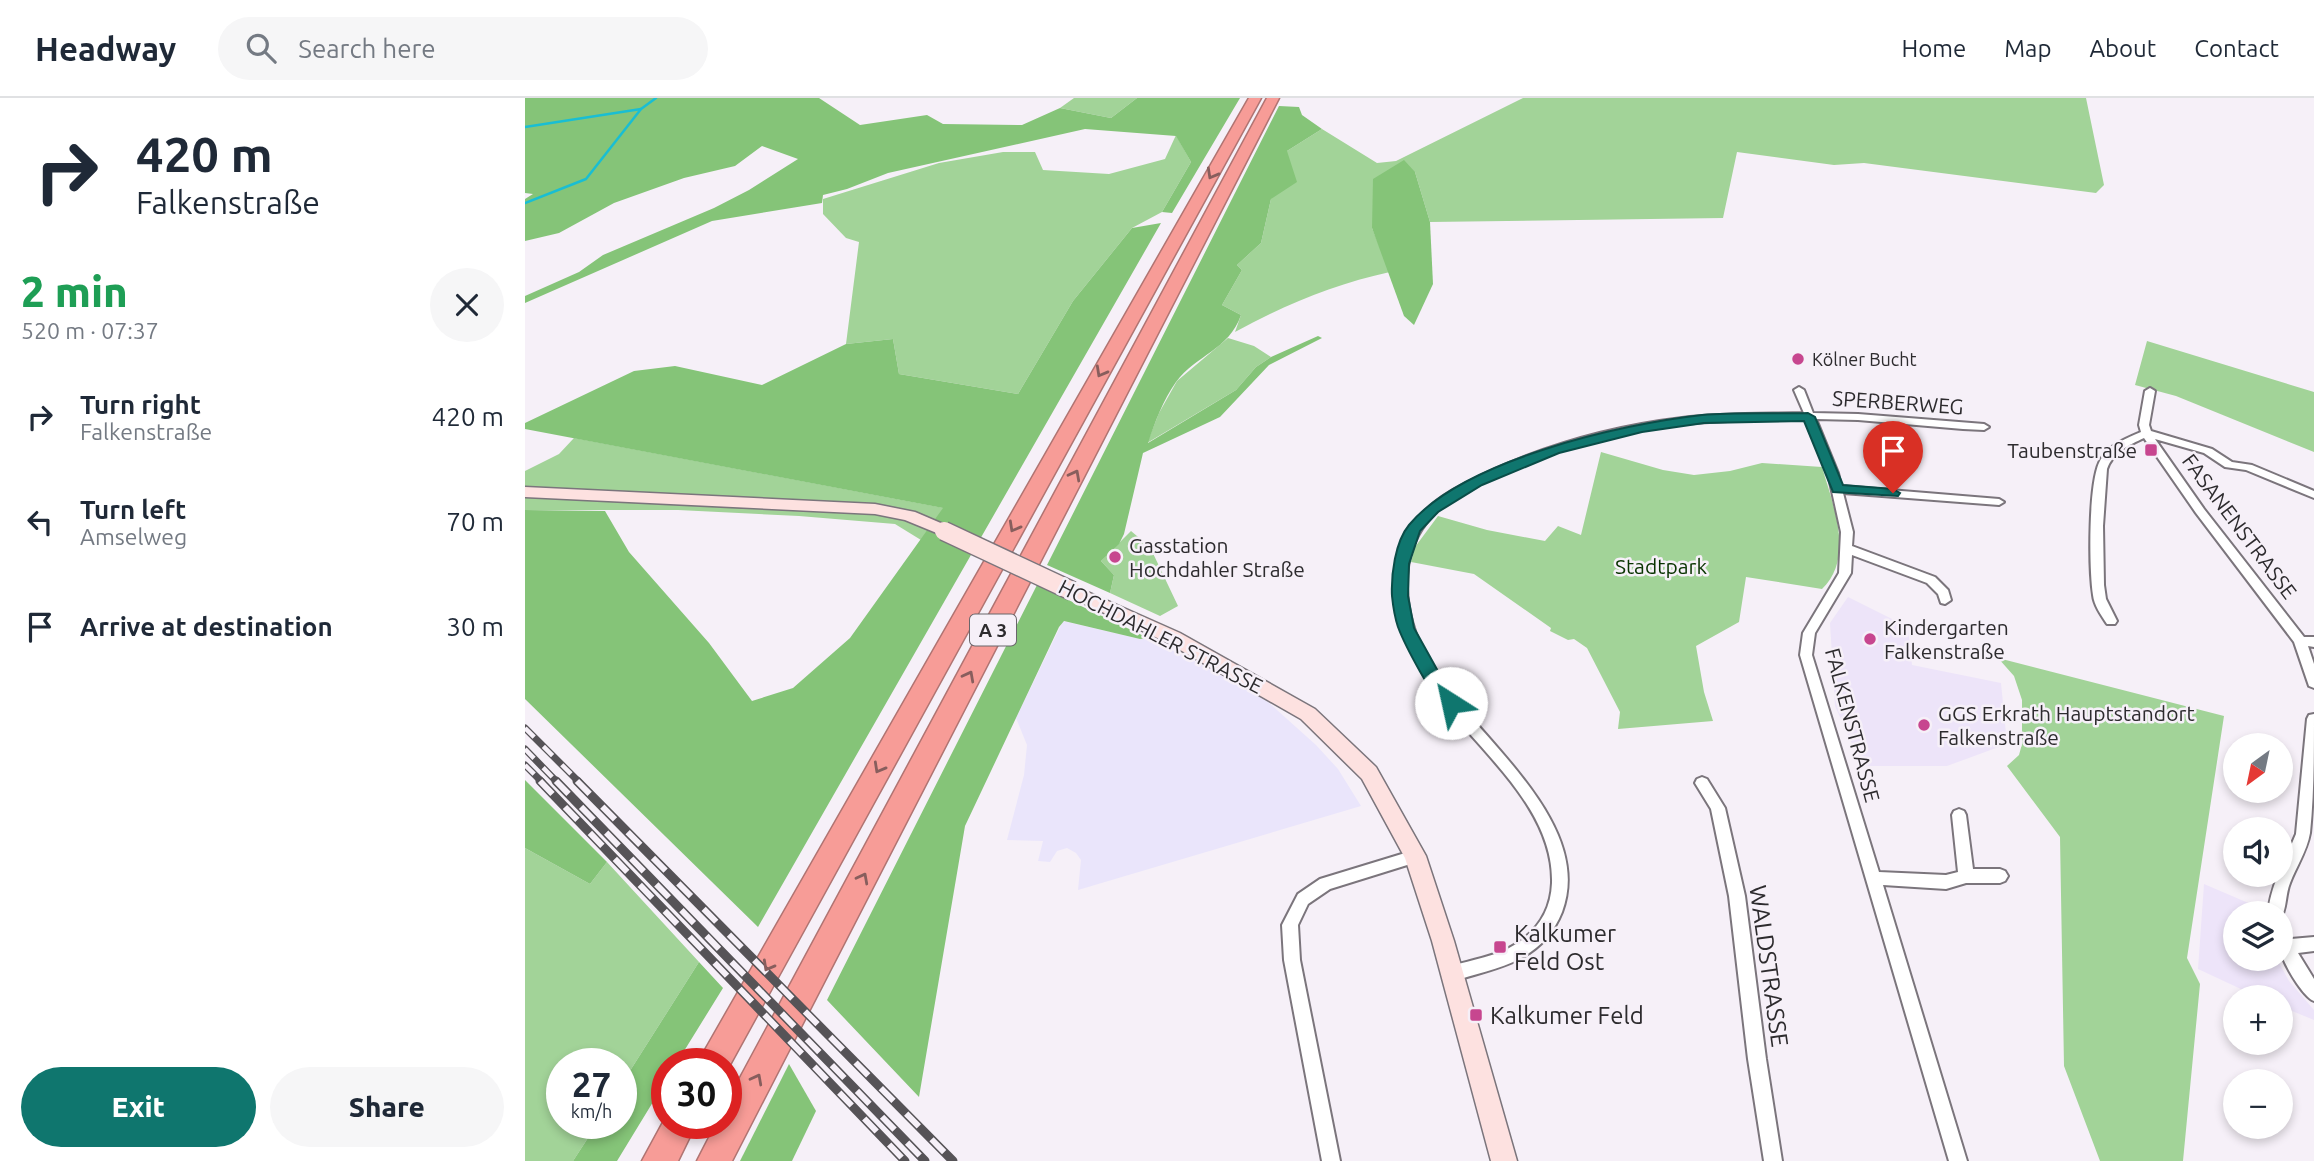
<!DOCTYPE html>
<html lang="en">
<head>
<meta charset="utf-8">
<style>
  body { margin:0; font-family:Ubuntu,sans-serif; background:#f6f6f7; color:#1f2937; height:100vh; display:flex; flex-direction:column; font-size:26px; white-space:nowrap }
  * { box-sizing:border-box; margin:0 }
  p { font-size:23px; color:#747a83 }
  .icon { flex:none; width:38px; height:38px; fill:none; stroke:currentColor; stroke-width:2; stroke-linecap:round; stroke-linejoin:round }
  .map { position:relative; flex:1; overflow:hidden }
  .details { display:flex; flex-direction:column; background:#fff; width:525px }
  .details>* { flex:none }
  .top-card { background:#fff; color:#1f2937; overflow:hidden }
  .needle { width:46px; rotate:213deg }
  .fabs { position:absolute; left:1698px; top:635px; display:grid; gap:14px }
  .fabs a { display:grid; place-items:center; width:70px; height:70px; border-radius:50%; background:#fff; box-shadow:0 4px 10px #0003; font-size:35px }
  .speed { position:absolute; left:21px; top:950px; display:flex; gap:14px; font-size:35px; font-weight:700; text-align:center }
  .speed>* { display:grid; place-content:center; width:91px; height:91px; border-radius:50%; background:#fff; box-shadow:0 4px 10px #0003; line-height:1 }
  .speed small { font-size:18px; font-weight:400 }
  .speed .limit { border:10px solid #d22; background:#fff; color:#111 }
  .pin { position:absolute; display:grid; place-items:center; width:60px; height:60px; color:#fff; margin:-72px -30px; border-radius:50% 50% 50% 0; rotate:-45deg; box-shadow:0 0 7px #0007 }
  .pin .icon { rotate:45deg }
  .me { position:absolute; width:77px; margin:-38px; rotate:325deg; stroke-linejoin:round; filter:drop-shadow(0 0 5px #0008) }
  .turn { display:flex; align-items:center; gap:24px; height:147px; padding:0 21px; font-size:32px }
  .turn .icon { width:91px; height:91px; stroke-width:2.5 }
  .turn b { display:block; font-size:49px; line-height:60px }
  .round { display:grid; place-items:center; flex:none; width:74px; height:74px; border-radius:37px; background:#f6f6f7 }
  .headline { display:flex; align-items:center; justify-content:space-between; height:119px; padding:0 21px }
  h1 { font-size:42px; font-weight:800; line-height:52px; color:#1e9e55 }
  .action { display:flex; gap:14px; margin-top:auto; padding:14px 21px }
  .action a { flex:1; height:80px; border-radius:42px; background:#0f766e; color:#fff; font-size:28px; font-weight:800; line-height:80px; text-align:center }
  .action a+a { background:#f6f6f7; color:#1f2937 }
  ul { padding:0; list-style:none }
  li { display:flex; align-items:center; gap:21px; height:105px; padding:0 21px }
  li div { flex:1 }
  li b { display:block; font-size:26px }
  li em { font-style:normal }
  header { display:flex; align-items:center; gap:42px; box-sizing:border-box; height:98px; padding:0 35px; background:#fff; border-bottom:2px solid #e0e1e3 }
  header strong { font-size:33px }
  nav { display:flex; gap:38px; margin-inline-start:auto; font-size:24px }
  .search { width:490px; height:63px; background:#f6f6f7; display:flex; align-items:center; gap:18px; box-sizing:border-box; padding:0 24px; border-radius:38px; color:#747a83; font-size:26px }
  main { display:flex; flex:1; min-height:0 }
  .map>svg:first-child { display:block }
</style>
</head>
<body>
<header>
<strong>Headway</strong>
<div class="search"><svg class="icon" aria-label="search" viewBox="0 0 24 24"><circle cx="10" cy="10" r="6"/><path d="M15 15l6 6"/></svg>Search here</div>
<nav><a>Home</a><a>Map</a><a>About</a><a>Contact</a></nav>
</header>
<main>
<section class="details">
<div class="top-card">
<div class="turn"><svg class="icon" aria-label="right" viewBox="0 0 24 24"><path d="M7 20v-9h11M14 6l5 5-5 5"/></svg><div><b>420 m</b>Falkenstraße</div></div>
</div>
<div class="headline"><div><h1>2 min</h1><p>520 m · 07:37</p></div><a class="round"><svg class="icon" aria-label="close" viewBox="0 0 24 24"><path d="M6 6l12 12M18 6L6 18"/></svg></a></div>
<ul>
<li><svg class="icon" aria-label="right" viewBox="0 0 24 24"><path d="M7 20v-9h11M14 6l5 5-5 5"/></svg><div><b>Turn right</b><p>Falkenstraße</p></div><em>420 m</em></li>
<li><svg class="icon" aria-label="left" viewBox="0 0 24 24"><path d="M17 20v-9H6M10 6l-5 5 5 5"/></svg><div><b>Turn left</b><p>Amselweg</p></div><em>70 m</em></li>
<li><svg class="icon" aria-label="arrive" viewBox="0 0 24 24"><path d="M6 21V4h12l-3 4 3 4H6"/></svg><div><b>Arrive at destination</b></div><em>30 m</em></li>
</ul>
<div class="action"><a>Exit</a><a>Share</a></div>
</section>
<div class="map">
<svg width="1789" height="1063" viewBox="0 0 1789 1063">
  <rect width="100%" height="100%" fill="#f6f0f8"/>
  <polygon fill="#eae5fb" points="538,523 615,541 623,540 681,569 743,604 791,647 813,671 836,708 553,792 556,762 551,755 542,750 532,753 525,764 513,763 518,743 482,742 499,677 502,647 491,620"/>
  <g fill="#ede4f9">
    <polygon points="1323,499 1383,529 1387,567 1476,585 1482,646 1422,668 1337,668 1310,608 1305,525"/>
    <polygon points="1679,786 1735,810 1737,815 1710,816 1710,861 1752,861 1764,883 1789,912 1789,922 1755,908 1755,900 1733,899 1673,871"/>
  </g>
  <g fill="#a2d398">
    <polygon points="549,0 612,0 586,20 535,10"/>
    <path d="M998,0H1561L1579,87L1571,95L1339,65L1309,67L1212,54L1198,120L905,124L890,74L847,130L865,174C810,186 759,207 710,234L716,217L697,207L717,172L712,167L736,145L746,101L762,53L797,31L852,65L871,63Z"/>
    <polygon points="651,37 666,64 637,114 607,130 548,203 493,296 374,276 368,241 321,246 334,144 321,140 298,116 298,101 414,65 478,54 510,54 518,72 584,76 640,61"/>
    <polygon points="703,240 729,248 746,259 731,269 711,292 622,345 634,315 652,283"/>
    <polygon points="1622,243 1789,294 1789,354 1651,298 1610,287"/>
    <polygon points="49,340 419,410 396,442 370,426 274,418 153,412 0,412 0,373 34,356"/>
    <path d="M1076,354L1138,372L1169,377L1205,373L1237,365L1297,369C1308,407 1330,459 1297,491L1221,479L1214,524L1171,548L1179,594L1188,623L1093,631L1095,614L1062,550L1049,541L1043,542L1025,533L1026,530L949,476L886,464L890,449L913,418L962,432L1020,443L1033,428L1056,437Z"/>
    <polygon points="606,433 625,449 653,508 635,518 585,495 589,477 576,463"/>
    <polygon points="1473,560 1699,618 1662,860 1675,886 1658,1063 1575,1063 1539,968 1535,739 1482,668 1494,657 1497,646 1497,602 1489,578"/>
    <polygon points="0,750 65,786 82,764 174,864 96,987 96,966 37,966 37,1026 72,1026 48,1063 0,1063"/>
  </g>
  <g fill="#85c478">
    <polygon points="0,0 294,0 335,27 402,17 418,26 497,27 535,10 586,20 612,0 715,0 647,115 637,114 666,64 651,38 560,31 363,75 322,91 298,97 297,105 187,123 0,205 0,198 54,174 78,157 189,110 224,92 273,61 237,48 210,68 159,80 89,105 34,135 0,143 0,101 8,96 0,95"/>
    <path d="M754,8L774,9L777,17L797,31L762,53L772,84L746,101L736,145L712,167L717,172L697,207L716,217C704,252 671,257 651,284C638,302 630,324 623,345L711,292L731,269L746,259L793,238L797,240L744,267L695,319L618,355L599,436L594,446L576,463L589,477L585,495L522,467Z"/>
    <polygon points="879,62 890,74 905,124 908,186 889,227 879,218 847,130 848,81"/>
    <polygon points="636,125 233,829 0,601 0,412 80,413 104,454 184,545 227,603 268,590 325,540 418,410 0,331 0,325 109,273 150,268 237,287 321,246 368,241 374,276 493,296 548,203 607,130"/>
    <polygon points="512,487 623,540 615,541 539,523 534,529 440,728 394,999 302,902"/>
    <polygon points="0,682 82,764 65,786 0,750"/>
    <polygon points="174,864 198,890 151,966 142,966 142,981 92,1063 48,1063 72,1026 96,1026 96,987"/>
    <polygon points="264,966 291,1013 267,1063 215,1063"/>
  </g>
  <g fill="none" stroke-linecap="round" stroke-linejoin="round">
    <g stroke="#19bed3" stroke-width="2.5">
      <polyline points="0,29 116,11"/>
      <polyline points="0,105 61,81 116,11 131,0"/>
    </g>
    <g stroke="#7b757c" stroke-width="4">
      <g id="minor">
        <path d="M1274,289L1279,292L1288,315L1333,316L1459,326L1464,329L1459,332L1438,331L1333,322L1291,321L1313,375L1316,388L1474,401L1479,404L1474,407L1318,395L1328,434L1327,448L1410,479L1423,492L1426,502L1420,506L1416,505L1413,496L1402,485L1327,457L1326,475L1290,535L1287,557L1354,774L1421,777L1433,774L1427,717L1429,713L1434,711L1439,713L1441,717L1448,771H1475L1480,773L1483,778L1480,783L1475,785H1441L1421,791L1358,787L1442,1063H1424L1275,557L1278,535L1314,475L1316,434L1303,375L1281,321C1232,322 1182,322 1133,329C1073,338 940,376 902,424C871,463 880,518 901,559C940,632 1072,720 1037,814C1029,834 1015,850 996,860C974,872 949,876 926,884L920,881L918,876L920,871L926,868C947,862 972,858 991,846C1013,832 1026,812 1027,785C1029,711 956,655 915,600C899,578 886,555 876,530C868,510 869,488 873,468C877,447 885,427 901,412C917,396 939,386 959,376C1021,347 1089,328 1157,320C1197,315 1238,316 1279,315L1269,292Z"/>
        <path d="M1625,290L1630,293L1624,327L1626,333L1687,351L1707,364L1727,367L1789,393V400L1721,372L1700,369L1679,355L1630,341L1679,411L1779,539H1789V549L1783,548L1789,566V590L1784,588L1783,585L1769,544L1671,415L1619,340C1604,347 1588,354 1582,371L1578,428L1579,487L1581,501L1592,523L1590,526H1582C1576,517 1569,507 1568,497C1564,471 1563,381 1576,361C1584,347 1602,340 1616,334L1614,327L1620,293Z"/>
        <path d="M1789,616C1789,655 1789,697 1785,735C1782,753 1771,769 1765,785C1760,797 1762,812 1755,821V816H1743C1744,802 1748,790 1753,777H1755V773L1771,736L1782,621L1784,617Z"/>
        <polygon points="1177,679 1182,681 1200,710 1220,798 1241,961 1257,1063 1239,1063 1223,961 1204,798 1186,711 1170,685 1172,681"/>
        <polygon points="890,752 895,753 897,758 895,763 805,791 783,806 773,827 775,862 815,1063 797,1063 759,862 757,827 773,796 795,781"/>
        <path d="M1755,828L1761,830L1766,841L1789,839V853L1773,855L1789,881V903C1777,898 1757,863 1755,851C1754,844 1755,835 1755,828Z"/>
      </g>
    </g>
    <g stroke="#7b757c" stroke-width="3">
      <g id="secondary">
        <polygon points="0,389 350,406 390,414 425,429 427,433 419,438 380,422 350,416 0,399"/>
        <polygon points="547,487 655,535 790,611 851,669 901,758 929,843 992,1063 966,1063 907,843 880,760 837,681 776,621 643,545 541,497 539,493"/>
      </g>
    </g>
    <g stroke="#b07472" stroke-width="3">
      <g id="motorway">
        <polygon points="724,0 736,0 201,974 201,966 172,966"/>
        <polygon points="742,0 754,0 207,1063 172,1063 191,1026 201,1026 201,1006"/>
        <polygon points="142,1017 142,1026 171,1026 153,1063 117,1063"/>
      </g>
    </g>
    <use href="#minor" fill="#fff" fill-rule="evenodd"/>
    <use href="#secondary" fill="#fde1e0" fill-rule="evenodd"/>
    <use href="#motorway" fill="#f79c97" fill-rule="evenodd"/>
    <g stroke="#565357" stroke-width="7">
      <g id="rail-far1">
        <polyline points="0,630 54,684"/>
        <polyline points="0,651 32,684"/>
        <polyline points="0,667 17,684"/>
      </g>
    </g>
    <g stroke="#565357" stroke-width="9">
      <g id="rail">
        <polyline points="15,683 380,1063"/>
        <polyline points="31,683 400,1063"/>
        <polyline points="52,683 428,1063"/>
      </g>
    </g>
    <use href="#rail-far1" stroke="#f6f0f8" stroke-width="4.5" stroke-dasharray="13" stroke-linecap="butt"/>
    <use href="#rail" stroke="#f6f0f8" stroke-width="6" stroke-dasharray="18" stroke-linecap="butt"/>
    <g stroke="#7b757c" stroke-width="21" stroke-linecap="butt">
      <polyline id="secondary-bridge" points="419,433 547,493"/>
    </g>
    <use href="#secondary-bridge" stroke="#fde1e0" stroke-width="18"/>
  </g>
  <defs><path id="oneway-chevron" d="M-2-3.5L2.5 0L-2 3.5" fill="none" stroke-width="1.6" stroke-linecap="round" stroke-linejoin="round" transform="scale(1.75)"/></defs>
  <g stroke="#885e5d">
    <use href="#oneway-chevron" transform="translate(687 76) rotate(119)"/>
    <use href="#oneway-chevron" transform="translate(576 274) rotate(119)"/>
    <use href="#oneway-chevron" transform="translate(550 377) rotate(-62)"/>
    <use href="#oneway-chevron" transform="translate(489 429) rotate(119)"/>
    <use href="#oneway-chevron" transform="translate(444 578) rotate(-62)"/>
    <use href="#oneway-chevron" transform="translate(354 670) rotate(119)"/>
    <use href="#oneway-chevron" transform="translate(338 780) rotate(-62)"/>
    <use href="#oneway-chevron" transform="translate(243 868) rotate(119)"/>
    <use href="#oneway-chevron" transform="translate(232 981) rotate(-62)"/>
  </g>
  <path fill="#0f766e" stroke="#0a4d48" stroke-width="2" d="M1283,315L1290,319L1318,387L1368,391L1375,395L1373,398L1308,394L1279,323L1179,325L1117,334L1034,355L957,387L913,414L895,433L884,466L883,498L889,530L919,584L935,605L932,610C928,611 927,612 922,610C909,604 879,545 873,529C870,520 868,508 867,498C866,477 870,444 884,427C938,362 1096,326 1177,317C1212,314 1248,316 1283,315Z"/>
  <g fill="#c7468f" stroke="#f6f0f8" stroke-width="2.5">
    <circle cx="1273" cy="261" r="7"/>
    <rect x="1619" y="345" width="14" height="14" rx="3.5"/>
    <circle cx="590" cy="459" r="7"/>
    <circle cx="1345" cy="541" r="7"/>
    <circle cx="1399" cy="627" r="7"/>
    <rect x="968" y="842" width="14" height="14" rx="3.5"/>
    <rect x="944" y="910" width="14" height="14" rx="3.5"/>
  </g>
  <g text-anchor="middle" dominant-baseline="central" stroke-width="5" stroke-linejoin="round" paint-order="stroke">
    <g font-size="18" fill="#2d2b2e" stroke="#f6f0f8" text-anchor="start">
      <text x="1287" y="261">Kölner Bucht</text>
    </g>
    <rect fill="#f6f0f8" stroke="#69666b" stroke-width="2" x="445" y="516.5" width="46" height="31" rx="5"/>
    <g font-size="19" font-weight="bold" fill="#2d2b2e">
      <text x="468" y="532">A 3</text>
    </g>
    <g font-size="21" fill="#2d2b2e" stroke="#f6f0f8">
      <text transform="translate(1373 304) rotate(4)">SPERBERWEG</text>
      <text transform="translate(1715 428) rotate(53)">FASANENSTRASSE</text>
      <text transform="translate(636 538) rotate(27)">HOCHDAHLER STRASSE</text>
      <text transform="translate(1328 627) rotate(75)">FALKENSTRASSE</text>
    </g>
    <g font-size="21" fill="#2d2b2e" stroke="#f6f0f8" text-anchor="start">
      <text x="1612" y="352" text-anchor="end">Taubenstraße</text>
      <text x="604" y="447">Gasstation<tspan x="604" dy="24">Hochdahler Straße</tspan></text>
      <text x="1359" y="529">Kindergarten<tspan x="1359" dy="24">Falkenstraße</tspan></text>
      <text x="1413" y="615">GGS Erkrath Hauptstandort<tspan x="1413" dy="24">Falkenstraße</tspan></text>
    </g>
    <g font-size="21" fill="#093400" stroke="#f6f0f8">
      <text x="1136" y="468">Stadtpark</text>
    </g>
    <g font-size="24" fill="#2d2b2e" stroke="#f6f0f8" text-anchor="start">
      <text x="989" y="835">Kalkumer<tspan x="989" dy="28">Feld Ost</tspan></text>
      <text x="965" y="917">Kalkumer Feld</text>
    </g>
    <g font-size="24" fill="#2d2b2e" stroke="#f6f0f8">
      <text transform="translate(1244 868) rotate(82)">WALDSTRASSE</text>
    </g>
  </g>
</svg>
<div class="fabs">
<a><svg class="needle" viewBox="-14 -14 28 28"><path d="M0-13l5 13h-10z" fill="#e53935"/><path d="M0 13l5-13h-10z" fill="#747a83"/></svg></a>
<a><svg class="icon" aria-label="sound" viewBox="0 0 24 24"><path d="M4 9h4l5-4v14l-5-4H4zM17 9q2 3 0 6"/></svg></a>
<a><svg class="icon" aria-label="layers" viewBox="0 0 24 24"><path d="M12 4l9 5-9 5-9-5zM3 14l9 5 9-5"/></svg></a>
<a>+</a>
<a>−</a>
</div>
<div class="speed"><div>27<small>km/h</small></div><div class="limit">30</div></div>
<div class="pin" style="left:1368px;top:395px;background:#d93025"><svg class="icon" aria-label="arrive" viewBox="0 0 24 24"><path d="M6 21V4h12l-3 4 3 4H6"/></svg></div>
<svg class="me" style="left:926px;top:605px" viewBox="-20 -20 40 40"><circle r="19" fill="#fff"/><path d="M0-13L10 11 0 6-10 11z" fill="#0f766e"/></svg>
</div>
</main>
</body>
</html>
